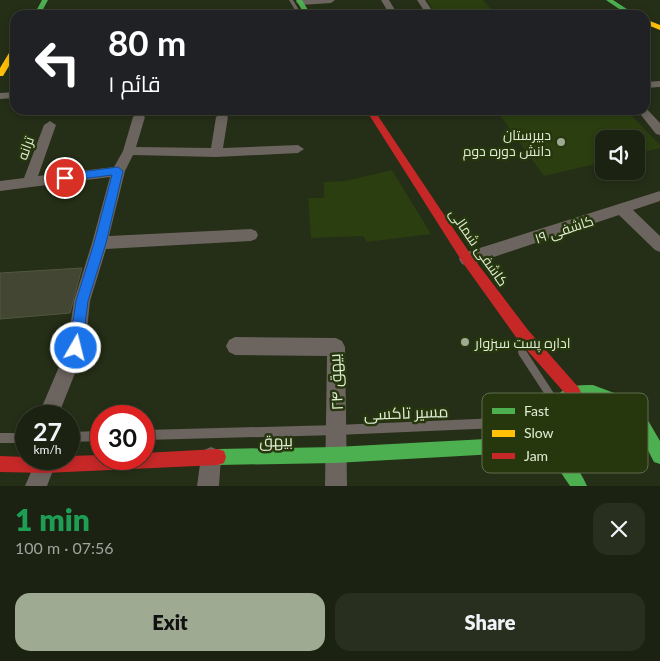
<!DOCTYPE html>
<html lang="en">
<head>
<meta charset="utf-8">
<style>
  body { margin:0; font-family:Lato,Cairo,sans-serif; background:#292f1f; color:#f1f3f6; height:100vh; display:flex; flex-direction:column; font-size:19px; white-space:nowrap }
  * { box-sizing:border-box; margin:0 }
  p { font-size:16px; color:#a0a49f }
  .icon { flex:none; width:28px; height:28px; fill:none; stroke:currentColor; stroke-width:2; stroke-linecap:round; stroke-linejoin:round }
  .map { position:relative; height:486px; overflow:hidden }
  .drawer { display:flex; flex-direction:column; background:#1c2211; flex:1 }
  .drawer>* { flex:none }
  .banner { position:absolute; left:10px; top:10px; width:640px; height:105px; border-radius:15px; box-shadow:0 2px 8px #0003,0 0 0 1px #3a3f31; background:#202124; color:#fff; overflow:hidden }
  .fabs { position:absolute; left:595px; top:130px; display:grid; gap:10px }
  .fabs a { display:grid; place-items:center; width:50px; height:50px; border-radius:10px; background:#1c2211; box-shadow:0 2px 8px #0003,0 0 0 1px #3a3f31; font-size:25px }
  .speed { position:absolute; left:15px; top:405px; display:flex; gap:10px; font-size:25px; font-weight:700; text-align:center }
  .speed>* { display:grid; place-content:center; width:65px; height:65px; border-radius:50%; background:#1c2211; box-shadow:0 2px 8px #0003,0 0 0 1px #3a3f31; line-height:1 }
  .speed small { font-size:12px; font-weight:400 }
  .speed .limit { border:8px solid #d22; background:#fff; color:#111 }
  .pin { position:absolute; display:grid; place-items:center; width:42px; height:42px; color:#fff; margin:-21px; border:2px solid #fff; border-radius:50%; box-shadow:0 1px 5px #0007 }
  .me { position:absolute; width:55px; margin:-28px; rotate:8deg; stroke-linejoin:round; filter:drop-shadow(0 0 4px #0008) }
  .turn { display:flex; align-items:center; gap:18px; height:105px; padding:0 15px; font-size:22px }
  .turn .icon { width:65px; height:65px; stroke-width:2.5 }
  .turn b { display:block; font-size:35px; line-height:42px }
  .round { display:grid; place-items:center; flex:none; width:52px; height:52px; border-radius:15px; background:#292f1f }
  .headline { display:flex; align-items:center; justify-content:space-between; height:85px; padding:0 15px }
  h1 { font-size:30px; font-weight:800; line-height:38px; color:#1e9e55 }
  .primary-button { display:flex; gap:10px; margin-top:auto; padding:10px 15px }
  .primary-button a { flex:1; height:58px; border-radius:15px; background:#9faa92; color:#111; font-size:20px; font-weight:800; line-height:58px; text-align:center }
  .primary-button a+a { background:#292f1f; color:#f1f3f6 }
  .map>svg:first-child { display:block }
</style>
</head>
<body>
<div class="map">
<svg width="660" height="486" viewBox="0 0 660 486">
  <rect width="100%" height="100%" fill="#252e17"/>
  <g fill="#2b3e10">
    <polygon points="427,0 483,0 496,15 437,15"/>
    <polygon points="496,110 626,110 660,145 660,148 636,154 636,139 604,139 604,162 544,176"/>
    <polygon points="392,170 431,234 367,242 363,236 311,238 308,198 324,198 324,182 345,181"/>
  </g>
  <polygon fill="#424633" stroke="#525642" points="82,268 70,313 0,319 0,273"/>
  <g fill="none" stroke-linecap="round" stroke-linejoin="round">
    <g fill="#6c645f" fill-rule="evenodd">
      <polygon points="289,0 293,0 302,15 298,15"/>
      <polygon points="522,348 525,349 557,398 559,401 557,404 554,406 551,404 519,355 518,352 519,349"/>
      <polygon points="546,416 550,417 551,421 550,425 546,426 337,435 144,440 144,430 337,425"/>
      <polygon points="101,431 101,441 69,442 69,432"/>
      <rect x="0" y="433" width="26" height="10"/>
    </g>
    <g fill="#6c645f" fill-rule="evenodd">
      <polygon points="297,0 335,0 331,3 300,5 296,2"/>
      <polygon points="381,0 389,0 398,15 390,15"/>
      <polygon points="417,0 425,0 435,15 427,15"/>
      <polygon points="660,81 660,87 645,88 645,82"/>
      <polygon points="15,92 15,98 0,99 0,93"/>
      <polygon points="645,107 660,123 660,135 656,134 637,110 645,110"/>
      <polygon points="139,113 145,117 136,147 211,148 216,117 222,113 228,117 223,148 298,145 304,149 298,153 216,157 133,155 125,171 109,236 251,229 256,231 258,235 256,239 251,241 106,249 90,301 85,348 58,416 38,416 67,348 74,301 92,243 110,177 0,191 0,181 24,178 44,125 50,121 56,125 38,176 114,167 123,151 133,117"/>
      <polygon points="660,191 660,201 633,210 660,236 660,252 655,250 619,215 467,266 462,264 459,259 462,254 467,252"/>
      <polygon points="235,337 336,338 342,341 345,347 347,486 325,486 327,356 235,355 229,352 226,346 229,340"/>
      <polygon points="211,447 218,450 221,457 219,486 197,486 201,457 204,450"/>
      <polygon points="33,459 53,459 55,465 47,486 25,486 34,465"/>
    </g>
    <g fill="#4caf50" fill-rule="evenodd">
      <polygon points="42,0 48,0 40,15 34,15"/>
      <polygon points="296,0 302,0 311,15 305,15"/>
      <polygon points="606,0 613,0 636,15 628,15"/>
      <path d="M593,385L622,396L646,417L660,441V464L654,462C648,451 643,438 636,428C622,409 591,388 569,405C562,410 557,419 558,428C562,454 578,464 587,486H570L551,458L548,451L335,463L218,465L212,463L210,457L212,451L218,449L335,447L545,436C541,417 550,395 570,387C577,385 586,385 593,385Z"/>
    </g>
    <g fill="#ffc107" fill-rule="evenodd">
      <polygon points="645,19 660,25 660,30 645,24"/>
      <polygon points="12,48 15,48 15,56 3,76 0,76 0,68"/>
    </g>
    <g fill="#c62828" fill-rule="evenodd">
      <polygon points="366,110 374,110 471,255 528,330 579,388 581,393 579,398 574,400 569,398 518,340 463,263"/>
      <polygon points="218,449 224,451 226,457 224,463 218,465 45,473 0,472 0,456 26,457 26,459 69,459 69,456 101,455 101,459 144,459 144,453"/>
    </g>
  </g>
  <polygon fill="#1a73e8" stroke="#114b97" points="118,167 123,171 106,243 88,301 82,348 80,353 76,355 71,353 69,348 76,301 94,243 112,175 65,181 60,178 65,174"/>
  <g fill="#9faa92" stroke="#26370e" stroke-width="2">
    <circle cx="561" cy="142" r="5"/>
    <circle cx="465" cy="342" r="5"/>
  </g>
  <g text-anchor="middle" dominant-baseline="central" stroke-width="5" stroke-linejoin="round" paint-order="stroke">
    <g font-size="14" fill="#e0ecd5" stroke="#26370e" text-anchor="end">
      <text x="551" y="134">دبیرستان<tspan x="551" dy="16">دانش دوره دوم</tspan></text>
      <text x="475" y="342" text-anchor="start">اداره پست سبزوار</text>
    </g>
    <g font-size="14" fill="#e0ecd5" stroke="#26370e">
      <text transform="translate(25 148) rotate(-70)">ترانه</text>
      <text transform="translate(564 229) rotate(-18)">کاشفی ۱۹</text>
      <text transform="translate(479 247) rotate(55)">کاشفی شمالی</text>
    </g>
    <g font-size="16" fill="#e0ecd5" stroke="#26370e">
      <text transform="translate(335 382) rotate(-93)">بیهق ۲۴</text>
      <text transform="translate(406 412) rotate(-2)">مسیر تاکسی</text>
      <text transform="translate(276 440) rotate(-1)">بیهق</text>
    </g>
  </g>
  <rect x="482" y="393" width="166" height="80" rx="8" fill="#26370e" stroke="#5e6d4a" stroke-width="1"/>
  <rect x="492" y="408" width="23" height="6" fill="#4caf50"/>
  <rect x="492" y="430" width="23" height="7" fill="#ffc107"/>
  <rect x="492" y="453" width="23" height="6" fill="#c62828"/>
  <g font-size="14" fill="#e0ecd5">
    <text x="524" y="416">Fast</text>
    <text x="524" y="438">Slow</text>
    <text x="524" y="461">Jam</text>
  </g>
</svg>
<div class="fabs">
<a><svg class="icon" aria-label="sound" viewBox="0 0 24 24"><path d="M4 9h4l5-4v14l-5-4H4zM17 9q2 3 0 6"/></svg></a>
</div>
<div class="speed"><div>27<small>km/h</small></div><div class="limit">30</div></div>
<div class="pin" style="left:65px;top:178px;background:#d93025"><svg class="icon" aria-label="arrive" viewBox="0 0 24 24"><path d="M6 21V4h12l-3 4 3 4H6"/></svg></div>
<svg class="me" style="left:76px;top:348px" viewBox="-20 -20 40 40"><circle r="17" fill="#1a73e8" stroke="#fff" stroke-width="3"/><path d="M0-11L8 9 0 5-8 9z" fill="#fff"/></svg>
<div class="banner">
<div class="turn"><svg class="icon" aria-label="left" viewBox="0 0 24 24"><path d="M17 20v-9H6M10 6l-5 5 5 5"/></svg><div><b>80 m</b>قائم ۱</div></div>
</div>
</div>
<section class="drawer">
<div class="headline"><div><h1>1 min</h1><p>100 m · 07:56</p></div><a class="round"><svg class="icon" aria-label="close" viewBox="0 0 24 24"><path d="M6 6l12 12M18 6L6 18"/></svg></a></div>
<div class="primary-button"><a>Exit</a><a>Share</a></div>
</section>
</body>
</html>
